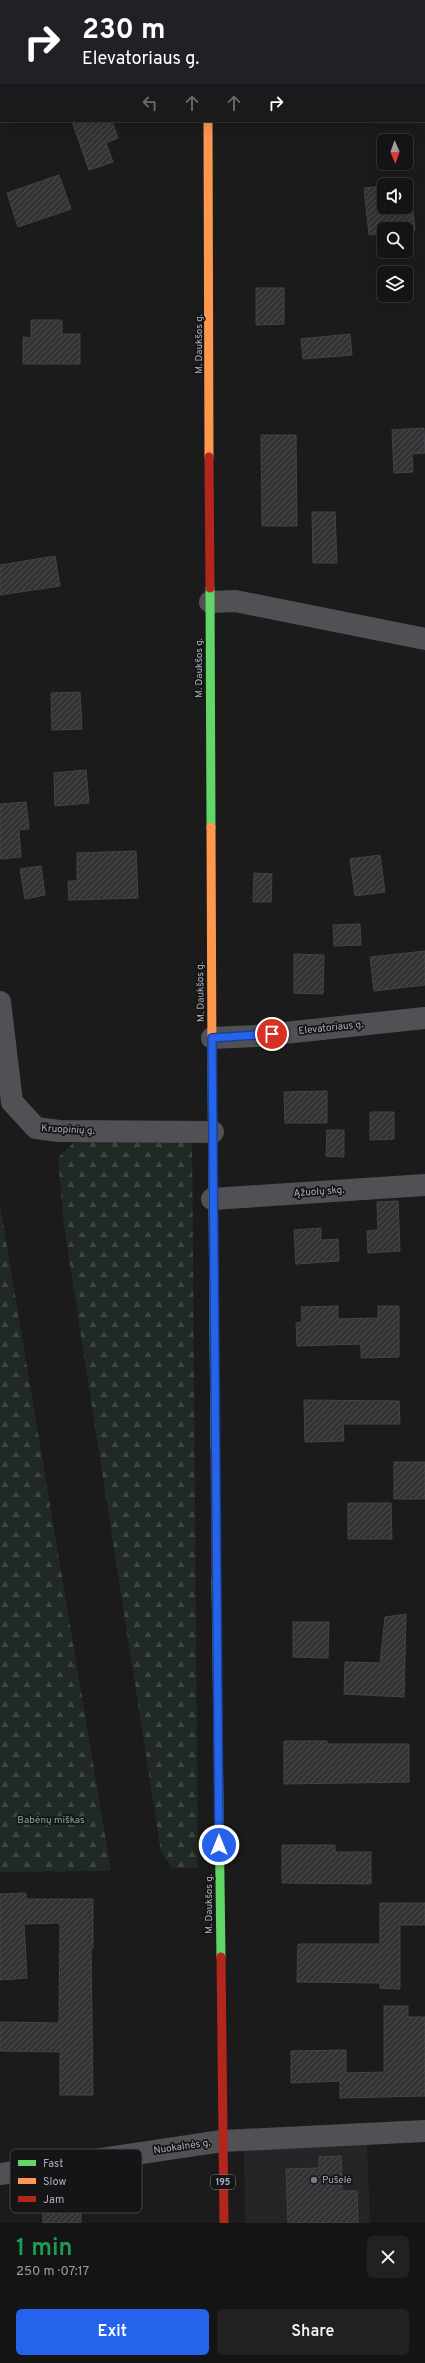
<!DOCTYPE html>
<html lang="en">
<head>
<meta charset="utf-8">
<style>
  body { margin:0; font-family:Overpass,sans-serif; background:#212122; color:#f1f3f6; height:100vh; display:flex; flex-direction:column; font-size:15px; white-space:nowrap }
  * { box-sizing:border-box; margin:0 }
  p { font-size:13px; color:#9d9ea0 }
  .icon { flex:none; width:22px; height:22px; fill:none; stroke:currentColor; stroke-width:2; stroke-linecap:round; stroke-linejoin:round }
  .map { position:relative; height:2223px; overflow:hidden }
  .drawer { display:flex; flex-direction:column; background:#141414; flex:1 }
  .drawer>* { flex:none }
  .banner { position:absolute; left:0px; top:0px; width:425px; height:122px; box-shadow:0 4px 16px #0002,0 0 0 1px #333334; background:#202124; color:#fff; overflow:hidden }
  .needle { width:26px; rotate:178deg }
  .controls { position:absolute; left:377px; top:134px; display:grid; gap:8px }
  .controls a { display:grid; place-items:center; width:36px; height:36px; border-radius:6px; background:#141414; box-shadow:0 4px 16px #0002,0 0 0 1px #333334; font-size:20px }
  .pin { position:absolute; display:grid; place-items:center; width:34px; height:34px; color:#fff; margin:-17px; border:2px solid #fff; border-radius:50%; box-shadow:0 1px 4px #0007 }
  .me { position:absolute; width:44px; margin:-22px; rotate:0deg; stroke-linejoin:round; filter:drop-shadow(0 0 3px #0008) }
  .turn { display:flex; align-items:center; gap:14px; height:84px; padding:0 16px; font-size:18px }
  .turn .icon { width:52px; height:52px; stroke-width:2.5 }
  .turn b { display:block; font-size:28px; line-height:34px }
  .lanes { display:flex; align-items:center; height:38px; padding:0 16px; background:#0003; justify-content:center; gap:20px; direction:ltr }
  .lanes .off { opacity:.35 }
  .round { display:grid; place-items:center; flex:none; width:42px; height:42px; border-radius:6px; background:#212122 }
  .summary { display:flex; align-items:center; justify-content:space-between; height:68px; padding:0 16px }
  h1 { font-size:24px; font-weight:600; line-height:30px; color:#1e9e55 }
  .primary-button { display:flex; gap:8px; margin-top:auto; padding:8px 16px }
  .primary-button a { flex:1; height:46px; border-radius:6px; background:#2563eb; color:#fff; font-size:16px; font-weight:600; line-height:46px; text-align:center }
  .primary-button a+a { background:#212122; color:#f1f3f6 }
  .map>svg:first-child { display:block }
</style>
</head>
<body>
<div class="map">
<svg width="425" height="2223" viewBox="0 0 425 2223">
  <defs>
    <pattern id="forest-firs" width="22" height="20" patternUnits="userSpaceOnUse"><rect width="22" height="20" fill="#202924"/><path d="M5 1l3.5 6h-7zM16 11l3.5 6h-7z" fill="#3e4542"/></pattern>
    <pattern id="building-hatch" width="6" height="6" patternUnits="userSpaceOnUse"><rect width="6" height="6" fill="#333335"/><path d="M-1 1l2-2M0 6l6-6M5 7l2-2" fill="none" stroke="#4e4e50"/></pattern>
  </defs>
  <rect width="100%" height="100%" fill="#1b1b1b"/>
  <polygon fill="#252527" points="367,2142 370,2223 245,2223 244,2146"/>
  <g fill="url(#forest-firs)">
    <polygon points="192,1140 198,1868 172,1868 161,1852 64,1226 58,1158 75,1141"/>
    <polygon points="0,1205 111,1871 0,1872"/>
  </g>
  <g fill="url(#building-hatch)" stroke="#444347">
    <polygon points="72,121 112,121 118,138 106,143 113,162 89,170"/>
    <polygon points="59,175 71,209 18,227 7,193"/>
    <polygon points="410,183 415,230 384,229 384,233 369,235 364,188 384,186 384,207 406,207 406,185 392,185"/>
    <polygon points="256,288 284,288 284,324 256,325"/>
    <polygon points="31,320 62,320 62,334 80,334 80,364 23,364 23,337 31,338"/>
    <polygon points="350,334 352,355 303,359 301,339"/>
    <polygon points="424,428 425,453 412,454 413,472 394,473 392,430"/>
    <polygon points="261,435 296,435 297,526 262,526"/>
    <polygon points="312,512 335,512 337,563 313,563"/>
    <polygon points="55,556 60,586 0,595 0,565"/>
    <polygon points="80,692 82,729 52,730 51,693"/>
    <polygon points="86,770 89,803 55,806 54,773"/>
    <polygon points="26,802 29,829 19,830 21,857 0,859 0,804"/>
    <polygon points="136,851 138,898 69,900 68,881 77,881 77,853"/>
    <polygon points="380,855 385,892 355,896 350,859"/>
    <polygon points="41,866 45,895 25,899 20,869"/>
    <polygon points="254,873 272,874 271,902 253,902"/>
    <polygon points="360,924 361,945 334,946 333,925"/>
    <polygon points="425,951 425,985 374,991 370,957"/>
    <polygon points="294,954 324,955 323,994 294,993"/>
    <polygon points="327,1091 327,1123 285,1123 284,1092"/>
    <polygon points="370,1112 394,1112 394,1139 370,1140"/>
    <polygon points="327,1130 344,1130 344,1157 326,1156"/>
    <polygon points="398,1201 400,1251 368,1253 367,1231 378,1230 377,1202"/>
    <polygon points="321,1228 321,1240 338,1239 339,1261 296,1264 294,1230"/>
    <polygon points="338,1306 338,1319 378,1318 378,1306 399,1306 399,1357 361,1358 361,1344 297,1346 296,1323 302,1322 301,1307"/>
    <polygon points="304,1400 399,1401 400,1424 343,1424 344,1441 305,1442"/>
    <rect x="394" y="1462" width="31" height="37"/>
    <polygon points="348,1503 391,1503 392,1539 348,1539"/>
    <polygon points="406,1614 404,1697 344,1694 345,1662 380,1663 385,1617"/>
    <polygon points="293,1622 329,1622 328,1658 293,1657"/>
    <polygon points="284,1741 327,1741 327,1744 409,1744 409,1782 284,1784"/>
    <polygon points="282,1845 335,1845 335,1852 371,1852 371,1884 282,1883"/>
    <polygon points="26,1893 26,1899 93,1899 93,1948 91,1948 93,2095 60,2095 60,2052 0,2051 0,2022 59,2023 60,1923 24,1924 27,1978 0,1980 0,1894"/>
    <polygon points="380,1903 425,1903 425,1925 400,1925 400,1989 380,1988 380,1983 297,1982 298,1944 380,1944"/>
    <polygon points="384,2006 408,2006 408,2017 425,2017 425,2096 340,2098 340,2081 291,2083 291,2051 346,2050 346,2073 384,2072"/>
    <polygon points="341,2156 342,2191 357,2191 358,2223 288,2223 286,2169 319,2168 319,2157"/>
    <polygon points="43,2195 81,2196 81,2223 43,2223"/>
  </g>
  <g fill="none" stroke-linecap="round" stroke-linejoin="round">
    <g stroke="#515155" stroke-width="22">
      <polyline points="210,602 235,601 425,639"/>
      <polyline points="0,1002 12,1102 36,1128 59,1131 213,1132"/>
      <polyline points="212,1038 256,1036 425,1018"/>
      <polyline points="212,1199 425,1185"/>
      <polyline points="0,2174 222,2141 425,2131"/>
    </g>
    <g stroke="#63d668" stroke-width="9">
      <polyline points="205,0 205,1"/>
      <polyline points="210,588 211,827"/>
      <polyline points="212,1068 215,1449"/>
      <polyline points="216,1579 221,1957"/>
    </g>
    <g stroke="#ff974d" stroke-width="9">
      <polyline points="208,121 209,457"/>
      <polyline points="211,827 212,1068"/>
    </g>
    <g stroke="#b3261e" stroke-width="9">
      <polyline points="209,457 210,588"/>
      <polyline points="215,1449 216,1579"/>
      <polyline points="221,1957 224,2223"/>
    </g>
  </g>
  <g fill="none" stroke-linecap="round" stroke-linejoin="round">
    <g stroke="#184099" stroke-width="10">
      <polyline id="route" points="219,1845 212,1038 272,1034"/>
    </g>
    <use href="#route" stroke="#2563eb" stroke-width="7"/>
  </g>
  <circle fill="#797a84" stroke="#151517" stroke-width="1.5" cx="314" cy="2180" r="4"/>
  <g text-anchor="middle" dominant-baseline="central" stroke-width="3.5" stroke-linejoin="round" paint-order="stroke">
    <rect fill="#151517" stroke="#7f7f8a" stroke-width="1" x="211" y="2175" width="24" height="14" rx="3"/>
    <g font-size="9" font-weight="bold" fill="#acadbc">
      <text x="223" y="2182">195</text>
    </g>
    <g font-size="10" fill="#acadbc" stroke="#151517">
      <text transform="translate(199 344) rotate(-90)">M. Daukšos g.</text>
      <text transform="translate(199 668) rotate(-90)">M. Daukšos g.</text>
      <text transform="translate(201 992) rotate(-91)">M. Daukšos g.</text>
      <text transform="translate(331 1028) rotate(-6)">Elevatoriaus g.</text>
      <text transform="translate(68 1130) rotate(3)">Kruopinių g.</text>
      <text transform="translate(319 1192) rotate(-4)">Ąžuolų skg.</text>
      <text transform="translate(209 1904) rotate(-90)">M. Daukšos g.</text>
      <text transform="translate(182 2147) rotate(-8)">Nuokalnės g.</text>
    </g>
    <g font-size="10" fill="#82a88e" stroke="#151517">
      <text x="51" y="1820">Babėnų miškas</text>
    </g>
    <g font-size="10" fill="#acadbc" stroke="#151517" text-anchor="start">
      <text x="322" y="2180">Pušelė</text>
    </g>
  </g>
  <rect x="10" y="2149" width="132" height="64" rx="6" fill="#151517" stroke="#424349" stroke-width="1"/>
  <rect x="18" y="2160" width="18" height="6" fill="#63d668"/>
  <rect x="18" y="2178" width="18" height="6" fill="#ff974d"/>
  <rect x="18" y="2196" width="18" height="6" fill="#b3261e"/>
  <g font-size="11" fill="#acadbc">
    <text x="43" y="2167">Fast</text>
    <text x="43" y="2185">Slow</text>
    <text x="43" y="2203">Jam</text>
  </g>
</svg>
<div class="controls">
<a><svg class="needle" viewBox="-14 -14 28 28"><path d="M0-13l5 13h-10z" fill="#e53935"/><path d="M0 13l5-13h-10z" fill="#9d9ea0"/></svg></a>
<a><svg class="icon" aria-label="sound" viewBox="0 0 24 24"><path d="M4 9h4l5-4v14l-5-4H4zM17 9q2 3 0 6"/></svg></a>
<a><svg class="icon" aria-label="search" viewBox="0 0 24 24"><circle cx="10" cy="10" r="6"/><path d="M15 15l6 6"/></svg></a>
<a><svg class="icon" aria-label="layers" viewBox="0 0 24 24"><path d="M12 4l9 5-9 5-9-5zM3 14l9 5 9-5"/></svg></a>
</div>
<div class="pin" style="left:272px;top:1034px;background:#d93025"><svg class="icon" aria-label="arrive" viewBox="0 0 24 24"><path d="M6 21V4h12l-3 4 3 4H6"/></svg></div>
<svg class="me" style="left:219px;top:1845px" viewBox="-20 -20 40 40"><circle r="17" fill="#2563eb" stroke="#fff" stroke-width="3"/><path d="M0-11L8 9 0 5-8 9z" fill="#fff"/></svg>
<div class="banner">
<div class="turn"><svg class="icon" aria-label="right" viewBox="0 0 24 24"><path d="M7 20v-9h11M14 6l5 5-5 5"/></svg><div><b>230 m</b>Elevatoriaus g.</div></div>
<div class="lanes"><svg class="icon off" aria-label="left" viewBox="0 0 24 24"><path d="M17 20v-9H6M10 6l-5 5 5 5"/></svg><svg class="icon off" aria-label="ahead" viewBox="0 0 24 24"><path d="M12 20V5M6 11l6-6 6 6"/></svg><svg class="icon off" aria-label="ahead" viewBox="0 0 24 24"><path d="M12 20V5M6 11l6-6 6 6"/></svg><svg class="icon" aria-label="right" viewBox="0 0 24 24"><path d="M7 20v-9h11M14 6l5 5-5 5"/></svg></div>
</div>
</div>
<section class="drawer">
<div class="summary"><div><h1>1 min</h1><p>250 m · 07:17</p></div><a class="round"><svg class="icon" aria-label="close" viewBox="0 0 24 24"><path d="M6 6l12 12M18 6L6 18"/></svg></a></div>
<div class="primary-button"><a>Exit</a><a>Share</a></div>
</section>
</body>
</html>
